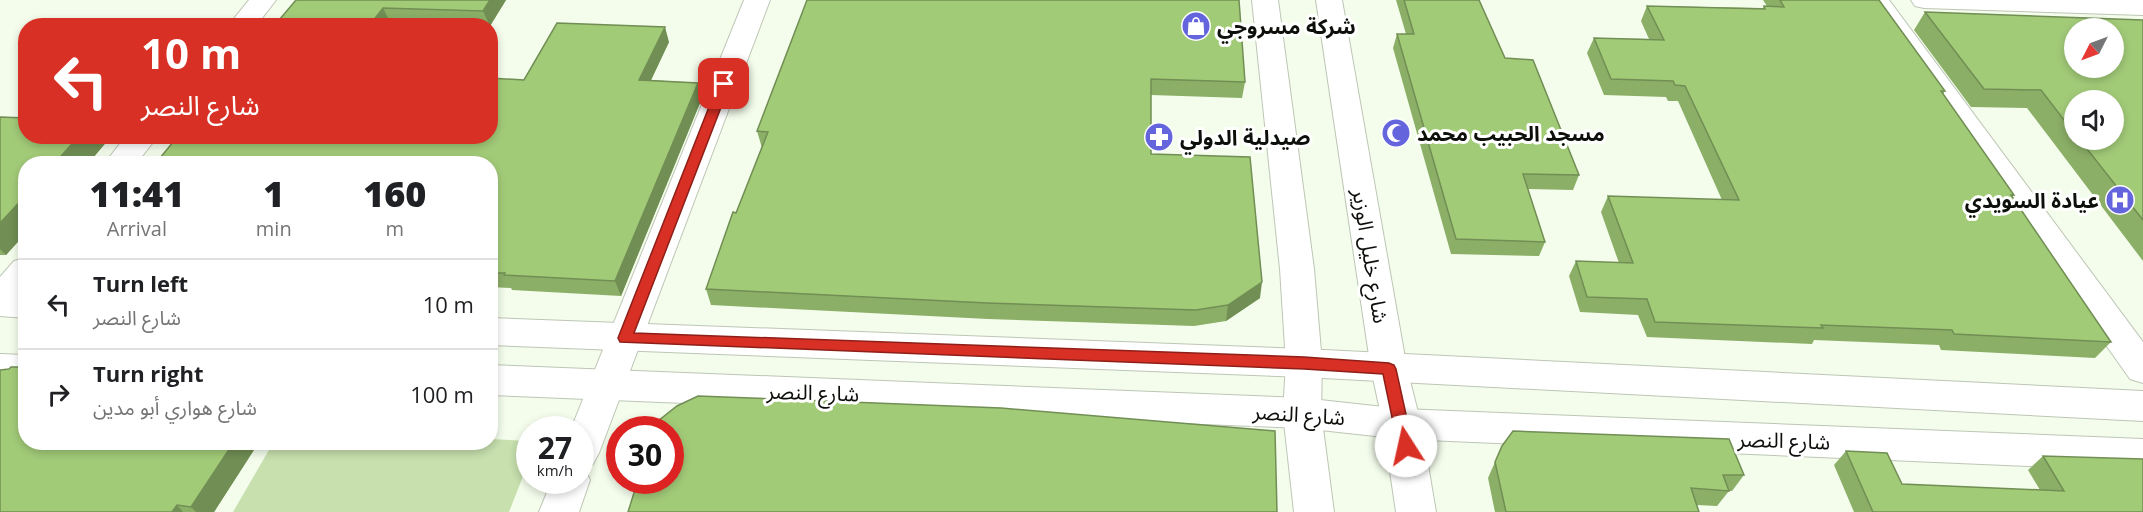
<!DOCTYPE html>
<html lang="en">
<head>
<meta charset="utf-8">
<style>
  body { margin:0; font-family:"Open Sans","Noto Sans Arabic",sans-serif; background:#f6f6f6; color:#202124; height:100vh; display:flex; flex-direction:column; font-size:22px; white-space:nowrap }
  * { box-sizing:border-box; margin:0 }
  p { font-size:20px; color:#757577 }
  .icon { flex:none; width:33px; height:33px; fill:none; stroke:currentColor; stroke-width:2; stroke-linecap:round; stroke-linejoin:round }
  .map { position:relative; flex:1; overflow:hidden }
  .drawer { position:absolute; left:18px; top:156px; width:480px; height:294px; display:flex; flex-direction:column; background:#fff; border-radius:24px; box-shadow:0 3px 9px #0003 }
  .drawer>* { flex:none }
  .hud { position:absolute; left:18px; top:18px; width:480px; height:126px; border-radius:24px; box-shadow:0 3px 9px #0003; background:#d93025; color:#fff; overflow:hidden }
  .needle { width:39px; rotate:228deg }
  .buttons { position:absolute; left:2064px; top:18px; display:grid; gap:12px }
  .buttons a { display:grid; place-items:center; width:60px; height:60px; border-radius:50%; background:#fff; box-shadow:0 3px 9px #0003; font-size:30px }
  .speed { position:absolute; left:516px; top:416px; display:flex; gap:12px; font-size:30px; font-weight:700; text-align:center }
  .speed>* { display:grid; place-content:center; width:78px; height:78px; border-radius:50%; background:#fff; box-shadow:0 3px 9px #0003; line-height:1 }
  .speed small { font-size:15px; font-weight:400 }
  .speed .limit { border:9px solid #d22; background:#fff; color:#111 }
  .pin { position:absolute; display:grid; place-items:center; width:51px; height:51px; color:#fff; margin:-26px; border-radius:12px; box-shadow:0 3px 9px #0006 }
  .me { position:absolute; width:66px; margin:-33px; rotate:350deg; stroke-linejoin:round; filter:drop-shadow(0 0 4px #0008) }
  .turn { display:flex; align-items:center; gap:21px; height:126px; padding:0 24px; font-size:27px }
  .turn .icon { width:78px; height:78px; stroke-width:2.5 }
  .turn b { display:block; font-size:42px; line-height:51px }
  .eta { display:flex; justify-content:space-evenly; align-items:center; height:102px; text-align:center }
  .eta b { font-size:36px; font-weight:800; line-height:42px }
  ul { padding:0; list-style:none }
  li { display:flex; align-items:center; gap:18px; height:90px; padding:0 24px; border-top:2px solid #e0e0e0 }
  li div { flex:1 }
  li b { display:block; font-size:22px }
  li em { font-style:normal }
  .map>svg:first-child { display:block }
</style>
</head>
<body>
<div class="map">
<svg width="2143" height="512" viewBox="0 0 2143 512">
  <rect width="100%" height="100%" fill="#f4fdec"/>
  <polygon fill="#c7e0ae" points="491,439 529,441 529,461 509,512 233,512 273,443 490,442"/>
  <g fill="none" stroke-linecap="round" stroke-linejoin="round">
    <g stroke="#bdc6b5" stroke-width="2">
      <g id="minor">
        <polygon points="249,0 276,0 256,26 228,26"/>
        <polygon points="744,0 770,0 599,453 593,464 584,468 590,480 579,512 539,512 552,480 580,480 580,429 571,429"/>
        <polygon points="1252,0 1278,0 1314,269 1322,363 1321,413 1334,512 1294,512 1283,413 1286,363 1280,269"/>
        <polygon points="1316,0 1342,0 1407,369 1421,424 1436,512 1396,512 1383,424 1371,369"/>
        <polygon points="1862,0 1889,0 2143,342 2143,383 2130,379"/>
        <polygon points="1911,0 2143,0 2143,15 1924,8 1915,6"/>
        <polygon points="126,136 158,136 136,164 104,164"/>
        <polygon points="26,258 26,293 12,308 0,312 0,277 14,261"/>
      </g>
    </g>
    <g stroke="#bdc6b5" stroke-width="2">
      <g id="secondary">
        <polygon points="0,290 26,292 26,318 0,316"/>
        <polygon points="490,318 1304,349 2143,391 2143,421 1304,377 490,345"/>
        <polygon points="0,354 26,355 26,383 0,382"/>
        <polygon points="490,365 1302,398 1402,409 2143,439 2143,471 1402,439 1302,428 490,395"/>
      </g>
    </g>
    <use href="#minor" fill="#fff" fill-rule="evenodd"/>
    <use href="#secondary" fill="#fff" fill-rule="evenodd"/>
  </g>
  <g fill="#8baf67" fill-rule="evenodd">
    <polygon points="296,0 506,0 490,26 390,22"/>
    <polygon points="807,0 1245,82 1242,98 1151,95 1151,154 1260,298 1226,321 1194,326 988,319 711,305 706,289 762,148 757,131"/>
    <polygon points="1396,0 1479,0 1505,58 1579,175 1573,190 1528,189 1545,242 1539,256 1451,254 1393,48 1397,34 1406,34"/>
    <polygon points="1763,0 1879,0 1945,91 1943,94 2014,195 2012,197 2111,342 2095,358 1941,350 1939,345 1814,340 1812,344 1647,337 1638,315 1580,312 1569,276 1576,261 1619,263 1601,212 1608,196 1722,200 1678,101 1668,101 1666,97 1604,95 1587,53 1594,38 1649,39 1641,21 1647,6 1763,8 1764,6 1767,6"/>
    <path d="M1925,12L2143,20V261L2027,108L1971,107L1914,30ZM2074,100L2114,140H2074Z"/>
    <polygon points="669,42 651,80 698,83 702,98 621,296 512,290 511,288 490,287 490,136 524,80"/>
    <polygon points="0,117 26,136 107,136 109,139 6,255 0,255"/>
    <polygon points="26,442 259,442 214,512 0,512"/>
    <polygon points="1502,446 1744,475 1732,491 1729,491 1717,506 1697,505 1699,512 1495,512 1488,478"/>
    <polygon points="1846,451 1902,484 2040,490 2028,470 2043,456 2143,512 1854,512 1834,465"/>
  </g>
  <g fill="#718e54">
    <polygon points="490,0 506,0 490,26 483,11"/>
    <polygon points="383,8 390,22 388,26 369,26"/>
    <polygon points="665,27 669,42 644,95 639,80"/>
    <polygon points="698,83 702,98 621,296 615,281"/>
    <polygon points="79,136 107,136 109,139 88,164 54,164"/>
    <polygon points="26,195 26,233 6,255 0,249 0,223"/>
    <polygon points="1262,282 1260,298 1226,321 1228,305"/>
    <polygon points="234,442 259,442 214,512 196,512 191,507"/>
    <polygon points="177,505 183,512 172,512"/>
  </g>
  <g fill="#a2cb78" stroke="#718e54" stroke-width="1.5" fill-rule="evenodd">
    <polygon points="296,0 490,0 483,11 383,8 369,26 274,26"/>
    <polygon points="807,0 1239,0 1245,82 1151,79 1151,154 1250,157 1262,282 1228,305 1196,310 987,303 706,289 733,212 736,213 768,132 757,131"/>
    <polygon points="1404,0 1479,0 1505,58 1533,60 1579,175 1523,174 1545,242 1456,239 1397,34 1414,34"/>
    <polygon points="1780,0 1879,0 1945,91 1941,91 2014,195 2011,195 2111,342 1954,334 1952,330 1821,325 1823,328 1655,322 1647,299 1587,297 1576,261 1633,263 1608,196 1739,200 1685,86 1675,85 1673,81 1611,79 1594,38 1664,40 1647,6 1765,9 1764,6 1784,7"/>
    <path d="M1925,12L2143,20V220L2080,140H2114V100H2074V133L2041,90L1984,89ZM2074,28H2114V68H2074Z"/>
    <polygon points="557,23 665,27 639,80 698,83 615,281 504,275 505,273 490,273 490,164 155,164 178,136 490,136 490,78 524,80"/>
    <polygon points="0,117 26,118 26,136 79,136 54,164 26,164 26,195 0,223"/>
    <polygon points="11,367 26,367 26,442 234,442 191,507 177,505 172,512 0,512 0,370 9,369"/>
    <polygon points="698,396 1001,408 1275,431 1277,512 628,512 638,480 670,480 670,429 655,429 658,421 677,406"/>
    <polygon points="1513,431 1729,439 1744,475 1723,475 1729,491 1691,488 1699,512 1506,512 1495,462 1502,446"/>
    <polygon points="1846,451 1887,453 1902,484 2064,491 2043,456 2143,459 2143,512 1873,512"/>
  </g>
  <polygon fill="#d93025" stroke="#8d1f18" stroke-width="1.5" points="724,81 730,84 634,333 1304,357 1389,363 1394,365 1396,369 1413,446 1411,450 1406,452 1400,450 1398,446 1383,374 1304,369 620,342 618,338 718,84"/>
  <defs>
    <g id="shop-disc" transform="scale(1.5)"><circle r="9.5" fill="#6464dd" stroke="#fff"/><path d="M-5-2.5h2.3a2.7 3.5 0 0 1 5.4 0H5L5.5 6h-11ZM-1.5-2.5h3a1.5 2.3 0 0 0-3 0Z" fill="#fff"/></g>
    <g id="mosque-disc" transform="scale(1.5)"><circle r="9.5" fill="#6464dd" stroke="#fff"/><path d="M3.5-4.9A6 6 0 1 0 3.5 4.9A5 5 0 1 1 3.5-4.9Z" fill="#fff"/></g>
    <g id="pharmacy-disc" transform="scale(1.5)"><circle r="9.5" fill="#6464dd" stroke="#fff"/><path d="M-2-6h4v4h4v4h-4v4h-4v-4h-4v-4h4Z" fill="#fff"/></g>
    <g id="hospital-disc" transform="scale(1.5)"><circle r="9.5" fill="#6464dd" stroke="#fff"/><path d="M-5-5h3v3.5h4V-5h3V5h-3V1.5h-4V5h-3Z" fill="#fff"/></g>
  </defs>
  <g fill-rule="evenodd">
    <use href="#shop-disc" x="1196" y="26"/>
    <use href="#mosque-disc" x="1396" y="133"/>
    <use href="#pharmacy-disc" x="1159" y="137"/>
    <use href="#hospital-disc" x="2120" y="200"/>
  </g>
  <g text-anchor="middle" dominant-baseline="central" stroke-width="6" stroke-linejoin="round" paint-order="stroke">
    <g font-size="21" font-weight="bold" fill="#0c0f0a" stroke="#fff" text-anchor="start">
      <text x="1217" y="26">شركة مسروجي</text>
      <text x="1417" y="133">مسجد الحبيب محمد</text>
      <text x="1180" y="137">صيدلية الدولي</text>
      <text x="2099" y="200" text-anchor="end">عيادة السويدي</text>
    </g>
    <g font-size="21" fill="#0c0f0a" stroke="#fff">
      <text transform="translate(1371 256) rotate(81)">شارع خليل الوزير</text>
      <text transform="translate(813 392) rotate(2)">شارع النصر</text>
      <text transform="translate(1299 414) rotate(4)">شارع النصر</text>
      <text transform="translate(1784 440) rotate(2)">شارع النصر</text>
    </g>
  </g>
</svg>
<div class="buttons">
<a><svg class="needle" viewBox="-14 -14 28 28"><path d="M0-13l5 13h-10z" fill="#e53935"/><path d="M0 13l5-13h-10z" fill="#757577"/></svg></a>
<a><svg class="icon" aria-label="sound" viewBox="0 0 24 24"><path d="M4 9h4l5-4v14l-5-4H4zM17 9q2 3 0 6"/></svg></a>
</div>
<div class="speed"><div>27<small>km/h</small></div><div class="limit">30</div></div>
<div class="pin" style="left:724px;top:84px;background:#d93025"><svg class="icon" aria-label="arrive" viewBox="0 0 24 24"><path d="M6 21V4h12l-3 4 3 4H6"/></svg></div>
<svg class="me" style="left:1406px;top:446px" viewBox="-20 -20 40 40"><circle r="19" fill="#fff"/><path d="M0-13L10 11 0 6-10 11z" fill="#d93025"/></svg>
<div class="hud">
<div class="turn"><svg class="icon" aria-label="left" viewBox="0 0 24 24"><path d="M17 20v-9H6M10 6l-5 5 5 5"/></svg><div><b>10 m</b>شارع النصر</div></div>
</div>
<section class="drawer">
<div class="eta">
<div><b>11:41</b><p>Arrival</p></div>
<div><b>1</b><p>min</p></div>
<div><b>160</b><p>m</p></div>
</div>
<ul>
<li><svg class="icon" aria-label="left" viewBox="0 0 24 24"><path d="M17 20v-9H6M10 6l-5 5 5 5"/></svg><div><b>Turn left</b><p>شارع النصر</p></div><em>10 m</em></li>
<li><svg class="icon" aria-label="right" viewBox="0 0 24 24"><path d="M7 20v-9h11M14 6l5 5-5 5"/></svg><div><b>Turn right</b><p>شارع هواري أبو مدين</p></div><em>100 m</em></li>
</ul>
</section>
</div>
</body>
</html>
